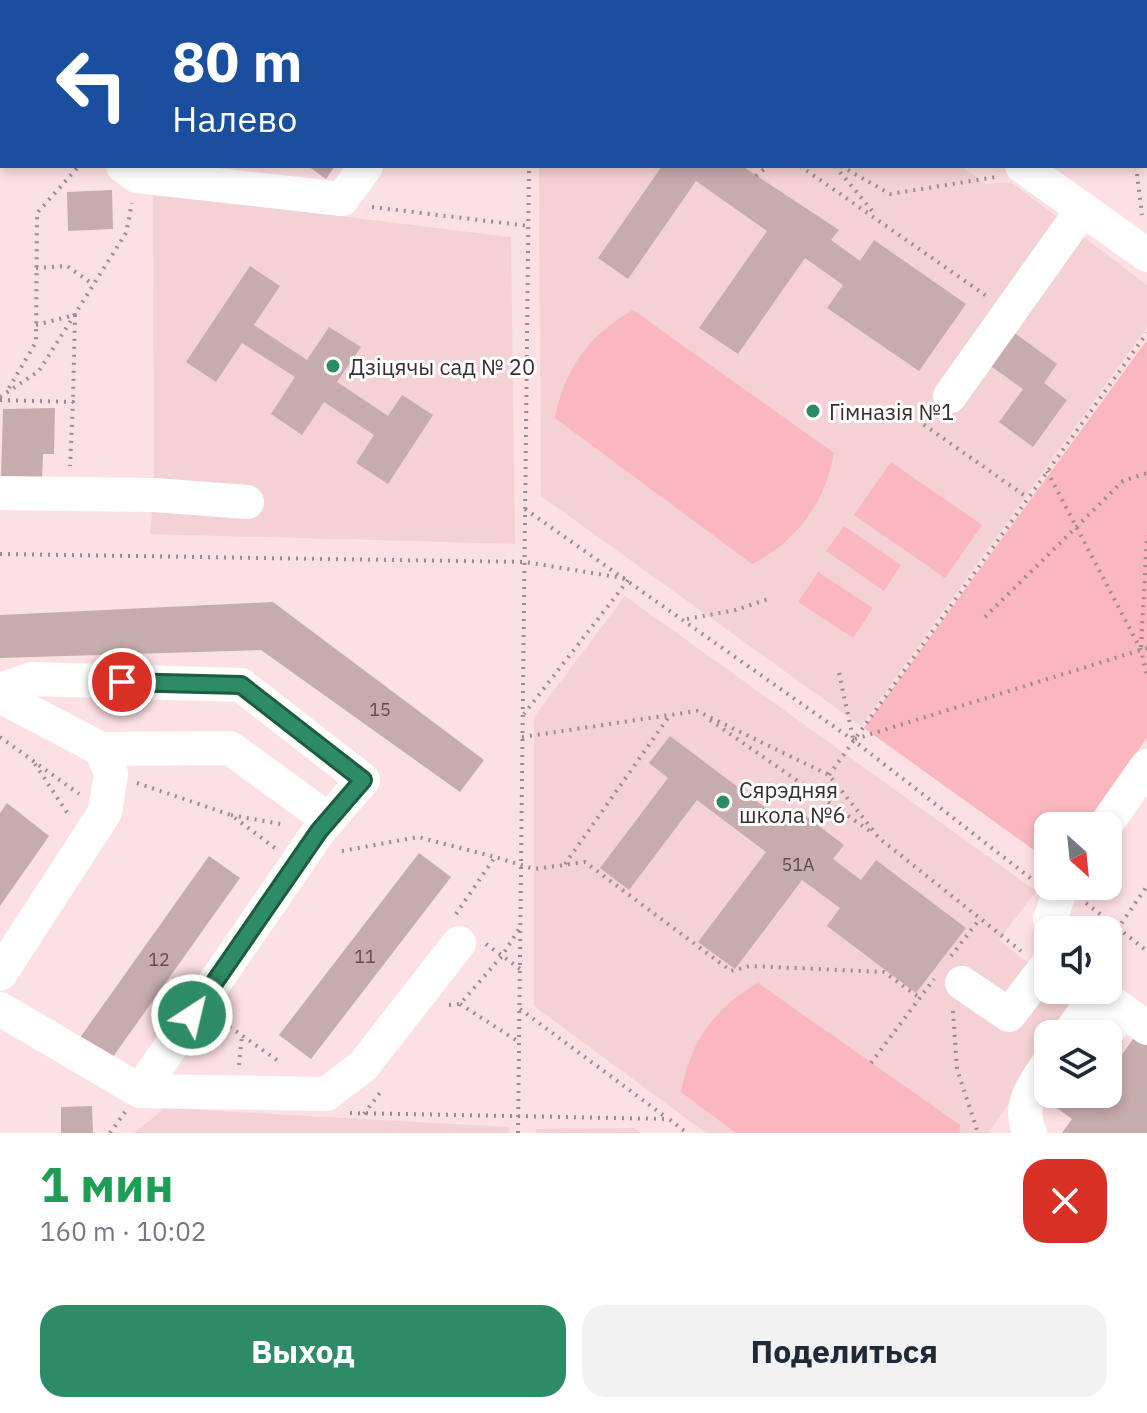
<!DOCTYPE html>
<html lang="ru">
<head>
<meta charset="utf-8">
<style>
  body { margin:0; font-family:"IBM Plex Sans",sans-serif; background:#f2f2f3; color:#1f2937; height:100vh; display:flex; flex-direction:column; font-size:30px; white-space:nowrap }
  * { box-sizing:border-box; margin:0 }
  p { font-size:26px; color:#747a83 }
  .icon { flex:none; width:44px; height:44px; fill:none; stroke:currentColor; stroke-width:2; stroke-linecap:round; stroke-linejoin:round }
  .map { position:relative; height:1133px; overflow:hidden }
  .panel { display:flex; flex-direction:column; background:#fff; flex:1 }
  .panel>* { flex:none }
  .banner { position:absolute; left:0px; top:0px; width:1148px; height:168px; box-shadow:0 4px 12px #0003; background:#1a4fa0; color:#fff; overflow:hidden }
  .needle { width:52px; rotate:153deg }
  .controls { position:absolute; left:1034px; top:812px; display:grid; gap:16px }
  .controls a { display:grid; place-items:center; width:88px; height:88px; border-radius:16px; background:#fff; box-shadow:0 4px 12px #0003; font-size:40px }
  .pin { position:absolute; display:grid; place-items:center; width:68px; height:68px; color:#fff; margin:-34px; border:4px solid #fff; border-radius:50%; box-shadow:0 2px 8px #0007 }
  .me { position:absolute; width:88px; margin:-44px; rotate:35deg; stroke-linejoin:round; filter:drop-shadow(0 0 6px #0008) }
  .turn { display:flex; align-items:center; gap:28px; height:168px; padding:0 40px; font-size:36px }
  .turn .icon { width:104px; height:104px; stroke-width:2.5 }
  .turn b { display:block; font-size:56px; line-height:68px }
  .round { display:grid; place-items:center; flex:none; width:84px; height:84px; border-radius:24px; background:#f2f2f3 }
  .head { display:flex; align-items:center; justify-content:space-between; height:136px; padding:0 40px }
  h1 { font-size:48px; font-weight:800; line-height:60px; color:#1e9e55 }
  .cta { display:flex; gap:16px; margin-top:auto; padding:16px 40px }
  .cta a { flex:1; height:92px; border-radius:24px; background:#2d8c65; color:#fff; font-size:32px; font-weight:800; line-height:92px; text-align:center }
  .cta a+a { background:#f2f2f3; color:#1f2937 }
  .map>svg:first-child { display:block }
</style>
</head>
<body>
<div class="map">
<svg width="1147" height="1133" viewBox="0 0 1147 1133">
  <rect width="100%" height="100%" fill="#fde0e3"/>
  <g fill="#f4d1d4">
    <polygon points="539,166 961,166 986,184 1011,182 1147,285 1147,327 861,726 541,496"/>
    <polygon points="153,193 511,237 515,544 150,534 154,495"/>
    <polygon points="625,596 1036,891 999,940 1041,973 1048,990 1066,990 1083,1001 1059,1034 1048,1034 1048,1050 988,1133 706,1133 534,1006 534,717"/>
    <polygon points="165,1108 509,1127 509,1133 134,1133"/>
    <polygon points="634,1128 641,1133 536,1133 536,1129"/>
  </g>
  <g fill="#fab7be">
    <path d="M633,310L834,453C825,503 797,541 752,564L555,418C564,369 590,334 633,310Z"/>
    <polygon points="1147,340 1147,738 1084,826 1048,826 1048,860 864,728"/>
    <polygon points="891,462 982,525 945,578 854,515"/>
    <polygon points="844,526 901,565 884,591 826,551"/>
    <polygon points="818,572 873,608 853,638 798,602"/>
    <path d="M758,983L960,1125L959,1133H736L681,1092C690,1042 714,1008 758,983Z"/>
  </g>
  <g fill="#c7acae">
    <polygon points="308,166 335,166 326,179"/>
    <polygon points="662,166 742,166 839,230 831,240 860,261 874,240 966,304 919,371 827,308 843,285 805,258 738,354 699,328 767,231 696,181 628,279 598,258"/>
    <polygon points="112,190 113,229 68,231 67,192"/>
    <polygon points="250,266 280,286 254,325 307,360 329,327 361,347 337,382 388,416 402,395 433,415 388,484 356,463 374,435 324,402 302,435 271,414 295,377 242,343 216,382 186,362"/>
    <polygon points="1009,329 1057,364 1044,383 1067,400 1033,447 999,422 1023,389 985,362"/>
    <polygon points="55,408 54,454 43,454 42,479 1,478 3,409"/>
    <polygon points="273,602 484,760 460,792 261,650 0,658 0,615"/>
    <polygon points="670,736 787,824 798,810 844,845 833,859 861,880 876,860 966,928 916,993 827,926 840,908 802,880 735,969 698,942 766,852 697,800 629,890 600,868 668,778 649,763"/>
    <polygon points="7,803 49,836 0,906 0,813"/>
    <polygon points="419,853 451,877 311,1059 279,1035"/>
    <polygon points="209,856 240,878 110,1061 79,1039"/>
    <polygon points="1136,1035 1147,1043 1147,1133 1062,1133 1072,1119 1040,1096 1108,1094 1108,1074"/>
    <polygon points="92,1106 93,1133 61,1133 61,1107"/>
  </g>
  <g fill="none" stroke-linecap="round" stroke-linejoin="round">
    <g stroke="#9e8b8d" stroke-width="4" stroke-dasharray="2 6" stroke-linecap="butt">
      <polyline points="305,0 307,2"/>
      <polyline points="777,0 779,2"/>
      <polyline points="910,0 911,2"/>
      <polyline points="991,0 994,2"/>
      <polyline points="253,2 255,0"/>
      <polyline points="534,2 537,0"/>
      <polyline points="588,2 590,0"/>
      <polyline points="966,2 967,0"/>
      <polyline points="800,166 988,297"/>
      <polyline points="835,166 874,213"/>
      <polyline points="841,166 890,194 996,177"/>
      <polyline points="1136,166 1142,215"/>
      <polyline points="756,176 768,166"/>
      <polyline points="372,207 529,226"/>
      <polyline points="36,268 67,266 94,285"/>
      <polyline points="36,325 75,315 73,402"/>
      <polyline points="9,388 36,342 37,213 79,166"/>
      <polyline points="0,397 39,371 126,233 132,203"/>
      <polyline points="0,400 73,402 70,466"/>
      <polyline points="927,413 920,422 1028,498"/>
      <polyline points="1047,471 1141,650 1147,676"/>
      <polyline points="525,509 853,740 1033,880"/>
      <polyline points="0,554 525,562 629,579 524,714"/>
      <polyline points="985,617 1123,481 1147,473"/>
      <polyline points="687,619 736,610 768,599"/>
      <polyline points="1141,647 1147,535"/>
      <polyline points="839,673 853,738"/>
      <polyline points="710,720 874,834"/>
      <polyline points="0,737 79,794"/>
      <polyline points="522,737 697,711 829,775 879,838 1021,951"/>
      <polyline points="855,739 1147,648"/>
      <polyline points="35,764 70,817"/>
      <polyline points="829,775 1147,333"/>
      <polyline points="137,783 231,815 275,848"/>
      <polyline points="231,815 286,825"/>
      <polyline points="342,851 418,837 495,857"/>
      <polyline points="565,864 670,715"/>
      <polyline points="1086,903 1147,951"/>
      <polyline points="456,914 495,857 534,869 585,862 731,971 750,966 884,972 920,998"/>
      <polyline points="1108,943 1147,886"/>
      <polyline points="486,944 520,969"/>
      <polyline points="951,956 979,920"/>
      <polyline points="460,1004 519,1042"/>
      <polyline points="449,1005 460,1004 502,956 519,929"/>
      <polyline points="520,1009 667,1118"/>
      <polyline points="953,1011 957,1069 978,1133"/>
      <polyline points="223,1022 281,1063"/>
      <polyline points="871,1063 934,979"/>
      <polyline points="239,1065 242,1035"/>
      <polyline points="350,1113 669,1119 687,1133"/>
      <polyline points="364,1114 382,1090"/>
      <polyline points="110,1133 125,1112"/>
      <polyline points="518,1133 529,166"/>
    </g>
    <g stroke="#fff" stroke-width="34">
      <polyline points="827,0 830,2"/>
      <polyline points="42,2 43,0"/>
      <polyline points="490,2 493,0"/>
      <polyline points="1146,21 1147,20"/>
      <polyline points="0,59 2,56"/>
      <polyline points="0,83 2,85"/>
      <polyline points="123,166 137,176 342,199 366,166"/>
      <polyline points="1022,166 1147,255"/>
      <polyline points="950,396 1083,209"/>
      <polyline points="0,493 154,495 247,502"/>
      <polyline points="0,690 32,679 241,685 363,780 319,831 140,1091"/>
      <polyline points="0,696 101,749 111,774 105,812 0,974"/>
      <polyline points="101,749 230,748 329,820"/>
      <polyline points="1105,826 1147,766"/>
      <polyline points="1052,930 1050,919 1062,886"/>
      <polyline points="962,983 1009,1015 1048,964"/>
      <polyline points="1094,990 1147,1028"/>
      <polyline points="0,1009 140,1091 326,1094 363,1066 459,943"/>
      <polyline points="1069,1034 1098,993"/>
      <polyline points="1106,1034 1122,1010"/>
      <path d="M1030,1133C1017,1107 1033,1085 1048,1064"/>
    </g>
  </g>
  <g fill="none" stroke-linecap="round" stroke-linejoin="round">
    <g stroke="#1d5b42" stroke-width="20">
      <polyline id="route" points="122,682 241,685 363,780 319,831 192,1015"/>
    </g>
    <use href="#route" stroke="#2d8c65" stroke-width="14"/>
  </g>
  <g fill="#2d8c65" stroke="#fff" stroke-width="3">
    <circle cx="333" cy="366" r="8"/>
    <circle cx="813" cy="411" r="8"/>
    <circle cx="723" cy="802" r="8"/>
  </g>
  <g text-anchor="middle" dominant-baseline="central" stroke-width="6" stroke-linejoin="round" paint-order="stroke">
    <g font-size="18" fill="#5c4e4f">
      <text x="380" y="709">15</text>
      <text x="798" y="864">51А</text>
      <text x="365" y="956">11</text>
      <text x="159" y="959">12</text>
    </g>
    <g font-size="22" fill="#382e2f" stroke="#fff" text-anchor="start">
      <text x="349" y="366">Дзіцячы сад № 20</text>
      <text x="829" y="411">Гімназія №1</text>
      <text x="739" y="789">Сярэдняя<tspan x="739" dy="25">школа №6</tspan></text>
    </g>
  </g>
</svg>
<div class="controls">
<a><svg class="needle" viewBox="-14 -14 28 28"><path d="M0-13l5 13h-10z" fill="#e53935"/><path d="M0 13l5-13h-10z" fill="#747a83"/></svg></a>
<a><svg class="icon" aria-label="sound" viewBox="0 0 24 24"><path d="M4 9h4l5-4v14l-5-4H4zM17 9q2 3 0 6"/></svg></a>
<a><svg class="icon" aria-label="layers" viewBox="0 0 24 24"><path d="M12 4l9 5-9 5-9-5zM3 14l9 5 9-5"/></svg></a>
</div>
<div class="pin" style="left:122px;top:682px;background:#d93025"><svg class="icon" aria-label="arrive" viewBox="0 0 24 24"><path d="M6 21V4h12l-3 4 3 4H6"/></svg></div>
<svg class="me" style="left:192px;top:1015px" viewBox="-20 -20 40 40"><circle r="17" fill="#2d8c65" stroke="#fff" stroke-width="3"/><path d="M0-11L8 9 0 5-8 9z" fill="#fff"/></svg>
<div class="banner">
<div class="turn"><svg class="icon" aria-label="left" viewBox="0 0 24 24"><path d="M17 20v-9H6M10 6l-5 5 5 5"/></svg><div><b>80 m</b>Налево</div></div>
</div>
</div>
<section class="panel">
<div class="head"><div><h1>1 мин</h1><p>160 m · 10:02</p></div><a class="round" style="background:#d93025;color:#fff"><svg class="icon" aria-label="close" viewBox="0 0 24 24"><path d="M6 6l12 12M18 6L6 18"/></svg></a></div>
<div class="cta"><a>Выход</a><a>Поделиться</a></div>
</section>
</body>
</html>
